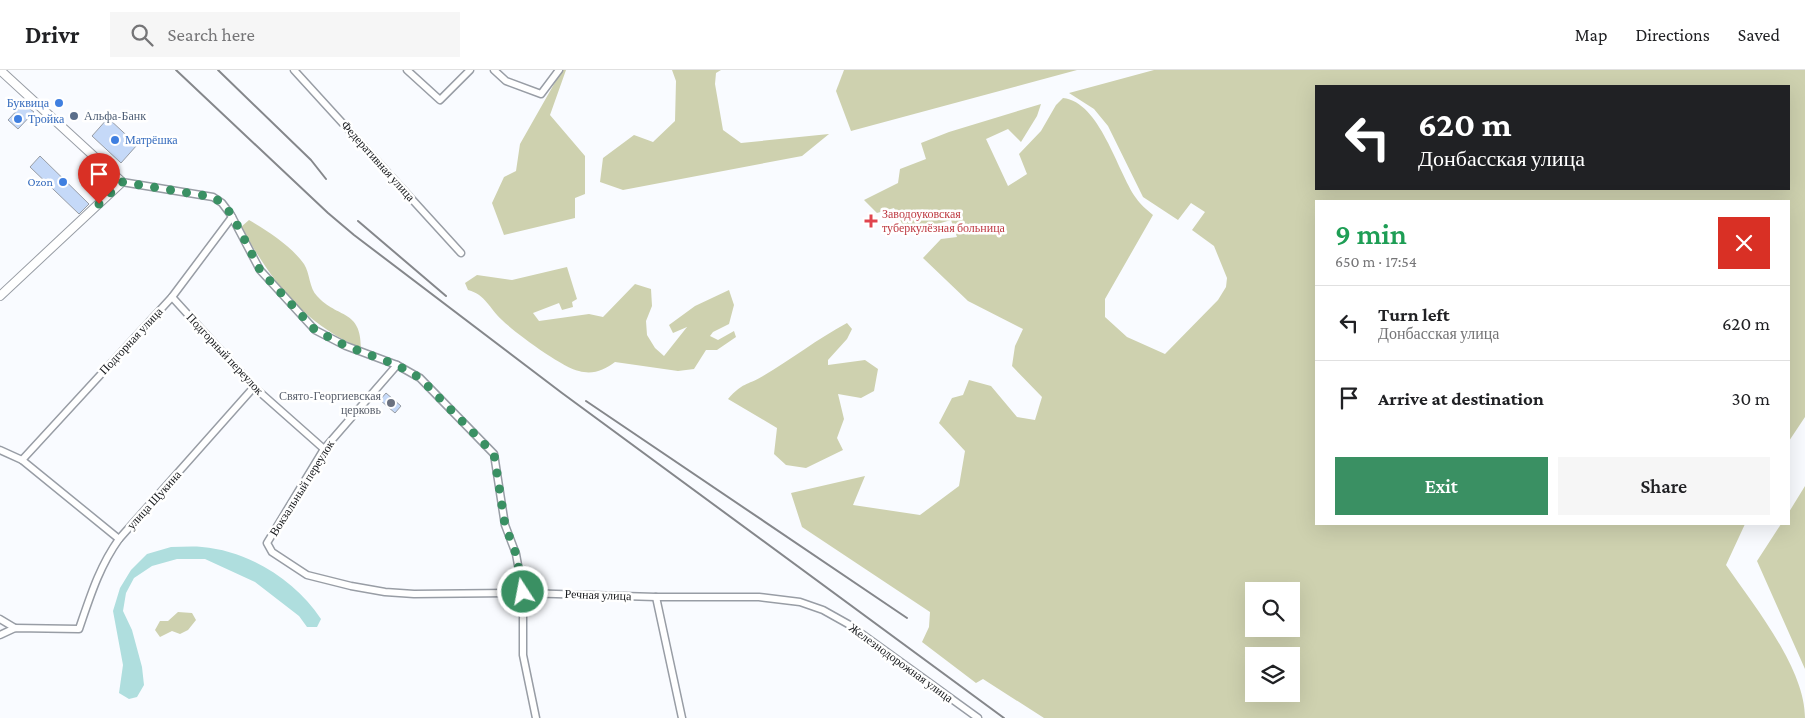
<!DOCTYPE html>
<html lang="en">
<head>
<meta charset="utf-8">
<style>
  body { margin:0; font-family:"Crimson Pro",serif; background:#f6f6f6; color:#202124; height:100vh; display:flex; flex-direction:column; font-size:19px; white-space:nowrap }
  * { box-sizing:border-box; margin:0 }
  p { font-size:16px; color:#757577 }
  .icon { flex:none; width:28px; height:28px; fill:none; stroke:currentColor; stroke-width:2; stroke-linecap:round; stroke-linejoin:round }
  .map { position:relative; flex:1; overflow:hidden }
  .panel { position:absolute; left:1315px; top:130px; width:475px; height:325px; display:flex; flex-direction:column; background:#fff; border-radius:0px; box-shadow:0 5px 20px #0002 }
  .panel>* { flex:none }
  .top-card { position:absolute; left:1315px; top:15px; width:475px; height:105px; border-radius:0px; box-shadow:0 5px 20px #0002; background:#202124; color:#fff; overflow:hidden }
  .fabs { position:absolute; left:1245px; top:512px; display:grid; gap:10px }
  .fabs a { display:grid; place-items:center; width:55px; height:55px; border-radius:0px; background:#fff; box-shadow:0 5px 20px #0002; font-size:25px }
  .pin { position:absolute; display:grid; place-items:center; width:42px; height:42px; color:#fff; margin:-51px -21px; border-radius:50% 50% 50% 0; rotate:-45deg; box-shadow:0 0 5px #0007 }
  .pin .icon { rotate:45deg }
  .me { position:absolute; width:55px; margin:-28px; rotate:349deg; stroke-linejoin:round; filter:drop-shadow(0 0 4px #0008) }
  .turn { display:flex; align-items:center; gap:18px; height:105px; padding:0 20px; font-size:22px }
  .turn .icon { width:65px; height:65px; stroke-width:2.5 }
  .turn b { display:block; font-size:35px; line-height:42px }
  .round { display:grid; place-items:center; flex:none; width:52px; height:52px; border-radius:0px; background:#f6f6f6 }
  .summary { display:flex; align-items:center; justify-content:space-between; height:85px; padding:0 20px }
  h1 { font-size:30px; font-weight:600; line-height:38px; color:#1e9e55 }
  .button { display:flex; gap:10px; margin-top:auto; padding:10px 20px }
  .button a { flex:1; height:58px; border-radius:0px; background:#3a9063; color:#fff; font-size:20px; font-weight:600; line-height:58px; text-align:center }
  .button a+a { background:#f6f6f6; color:#202124 }
  ul { padding:0; list-style:none }
  li { display:flex; align-items:center; gap:15px; height:75px; padding:0 20px; border-top:1px solid #e0e0e0 }
  li div { flex:1 }
  li b { display:block; font-size:19px }
  li em { font-style:normal }
  header { display:flex; align-items:center; gap:30px; box-sizing:border-box; height:70px; padding:0 25px; background:#fff; border-bottom:1px solid #e0e0e0 }
  header strong { font-size:24px }
  nav { display:flex; gap:28px; margin-inline-start:auto; font-size:18px }
  .search { width:350px; height:45px; background:#f6f6f6; display:flex; align-items:center; gap:12px; box-sizing:border-box; padding:0 18px; border-radius:0px; color:#757577; font-size:19px }
  .map>svg:first-child { display:block }
</style>
</head>
<body>
<header>
<strong>Drivr</strong>
<div class="search"><svg class="icon" aria-label="search" viewBox="0 0 24 24"><circle cx="10" cy="10" r="6"/><path d="M15 15l6 6"/></svg>Search here</div>
<nav><a>Map</a><a>Directions</a><a>Saved</a></nav>
</header>
<div class="map">
<svg width="1805" height="648" viewBox="0 0 1805 648">
  <rect width="100%" height="100%" fill="#f9fbff"/>
  <g fill="#ced1af" fill-rule="evenodd">
    <polygon points="562,0 566,0 550,45 585,86 585,124 575,128 575,148 504,165 492,133 504,107 516,101 520,74"/>
    <polygon points="672,0 721,0 716,3 715,14 723,60 741,73 829,64 802,86 623,120 600,112 603,88 634,65 653,72 675,51 676,11"/>
    <polygon points="844,0 1077,0 851,61 836,21"/>
    <path d="M1154,0H1805V347L1789,371V131H1316V454H1745L1726,495C1754,536 1805,598 1805,648H1044L983,609L976,613L922,572L929,557L930,542L802,457L791,423L865,406L853,435L920,445L959,416L965,381L939,353L952,328L963,325L969,310L991,316L1017,347L1035,350L1042,327L1012,296L1015,276L1023,259L968,231L923,188L941,169L957,167L951,150L907,163L894,138L877,143L864,130L898,113L900,99L926,89L921,73L949,62L1041,34L1037,46L1021,72L1008,59L986,69L1008,116L1027,104L1019,84L1041,61L1056,35L1063,28C1100,32 1117,101 1136,128C1140,134 1147,140 1153,145L1105,229V247L1127,267L1165,284L1218,230L1226,217L1227,208L1214,176L1192,160L1205,142L1191,133L1178,150L1143,127L1108,56L1094,39L1069,23ZM1316,16H1789V119H1316ZM1254,521H1291V559H1254ZM1254,586H1291V624H1254Z"/>
    <path d="M249,150C269,162 290,175 304,194C310,203 309,218 317,226C338,249 361,239 361,278C302,253 272,211 241,157Z"/>
    <path d="M567,197L577,229L572,232L573,237L562,240L559,233L533,243L539,251L589,244L603,247L635,214L651,219L652,236L646,251L647,265L655,278L664,286L687,257L673,263L669,255L695,236L729,220L734,235L729,254L713,262L710,266L718,270L734,261L736,267L717,280H706L694,299L678,301L615,292C604,300 593,305 579,301C563,298 514,262 502,250C489,238 486,225 468,220L465,213L477,205L512,210Z"/>
    <path d="M847,253L852,259L847,269L828,290V295L865,290L878,299L874,321L861,328L838,324L844,349L837,368L843,380L806,398L786,395L774,384L777,358L728,329C743,312 746,316 763,306C792,289 817,269 847,253Z"/>
    <polygon points="1805,416 1805,599 1757,491 1781,454 1789,454 1789,442"/>
    <polygon points="178,542 192,543 196,550 188,560 180,564 172,561 160,567 155,560 160,551 168,551"/>
  </g>
  <path fill="#afdede" d="M171,477C181,477 192,476 202,477C249,481 295,510 321,549L317,557H307L299,546L255,512L205,489H177L152,496L134,508L126,523L123,541L132,560L142,597L144,615L137,627L129,629L119,623L123,595L113,541L120,518L131,500L147,484Z"/>
  <g fill="#c5d9f8" stroke="#989da5">
    <polygon points="23,34 34,42 18,59 8,50"/>
    <polygon points="108,48 137,75 121,93 92,66"/>
    <polygon points="40,86 89,134 79,144 30,97"/>
    <polygon points="386,323 401,336 395,343 380,330"/>
  </g>
  <g fill="none" stroke-linecap="round" stroke-linejoin="round">
    <g stroke="#989da5" stroke-width="9">
      <g id="minor">
        <polyline points="294,0 461,183"/>
        <polyline points="407,0 440,30 470,0"/>
        <polyline points="494,0 506,11 541,24 559,0"/>
        <polyline points="122,112 213,127 222,133 231,145 260,200 315,260 346,276 397,295 420,308 494,384 505,455 516,484 523,523 523,585 536,648"/>
        <polyline points="172,227 254,317 324,379"/>
        <polyline points="397,295 324,379 267,473 272,482 307,505 351,516 385,522 414,524 523,523 656,527 759,527 800,532 823,540 848,554 978,648"/>
        <polyline points="0,380 22,390 119,469"/>
        <polyline points="22,390 172,227 232,147"/>
        <polyline points="656,527 682,648"/>
        <polyline points="0,549 15,558"/>
        <path d="M0,565L15,558L79,559C90,527 99,497 119,469L254,317"/>
      </g>
    </g>
    <g stroke="#989da5" stroke-width="10">
      <polyline id="tertiary" points="0,0 122,112 0,226"/>
    </g>
    <use href="#minor" stroke="#fff" stroke-width="6"/>
    <use href="#tertiary" stroke="#fff" stroke-width="8"/>
    <g stroke="#85878b" stroke-width="2">
      <polyline points="176,0 328,143 354,165 562,323 1004,648"/>
      <polyline points="218,0 311,90 326,109"/>
      <polyline points="358,151 446,226"/>
      <polyline points="586,331 907,548"/>
    </g>
  </g>
  <g fill="none" stroke-linecap="round" stroke-linejoin="round">
    <polyline stroke="#3a9063" stroke-width="9" stroke-dasharray="0 16.2" points="99,134 122,112 213,127 222,133 232,145 260,200 315,260 346,276 397,295 420,308 494,384 505,455 516,484 523,522"/>
  </g>
  <g fill="#3f7fe0" stroke="#fff" stroke-width="2">
    <circle cx="59" cy="33" r="5"/>
    <circle cx="18" cy="49" r="5"/>
    <circle cx="115" cy="70" r="5"/>
    <circle cx="63" cy="112" r="5"/>
  </g>
  <circle fill="#5c6f8a" stroke="#fff" stroke-width="2" cx="74" cy="46" r="5"/>
  <path fill="#e0444e" stroke="#fff" stroke-width="2" d="M868.5 143.5h5v5h5v5h-5v5h-5v-5h-5v-5h5z"/>
  <circle fill="#6b7280" stroke="#fff" stroke-width="2" cx="391" cy="333" r="5"/>
  <g text-anchor="middle" dominant-baseline="central" stroke-width="5" stroke-linejoin="round" paint-order="stroke">
    <g font-size="12" fill="#366cbe" stroke="#fff" text-anchor="end">
      <text x="49" y="33">Буквица</text>
      <text x="28" y="49" text-anchor="start">Тройка</text>
      <text x="125" y="70" text-anchor="start">Матрёшка</text>
      <text x="53" y="112">Ozon</text>
    </g>
    <g font-size="12" fill="#4e5e75" stroke="#fff" text-anchor="start">
      <text x="84" y="46">Альфа-Банк</text>
    </g>
    <g font-size="12" fill="#16181b" stroke="#fff">
      <text transform="translate(378 91) rotate(48)">Федеративная улица</text>
      <text transform="translate(131 271) rotate(-47)">Подгорная улица</text>
      <text transform="translate(225 284) rotate(47)">Подгорный переулок</text>
      <text transform="translate(302 418) rotate(-58)">Вокзальный переулок</text>
      <text transform="translate(154 430) rotate(-48)">улица Щукина</text>
      <text transform="translate(598 525) rotate(2)">Речная улица</text>
      <text transform="translate(901 593) rotate(36)">Железнодорожная улица</text>
    </g>
    <g font-size="12" fill="#be3a42" stroke="#fff" text-anchor="start">
      <text x="882" y="144">Заводоуковская<tspan x="882" dy="14">туберкулёзная больница</tspan></text>
    </g>
    <g font-size="12" fill="#5b616d" stroke="#fff" text-anchor="end">
      <text x="381" y="326">Свято-Георгиевская<tspan x="381" dy="14">церковь</tspan></text>
    </g>
  </g>
</svg>
<div class="fabs">
<a><svg class="icon" aria-label="search" viewBox="0 0 24 24"><circle cx="10" cy="10" r="6"/><path d="M15 15l6 6"/></svg></a>
<a><svg class="icon" aria-label="layers" viewBox="0 0 24 24"><path d="M12 4l9 5-9 5-9-5zM3 14l9 5 9-5"/></svg></a>
</div>
<div class="pin" style="left:99px;top:134px;background:#d93025"><svg class="icon" aria-label="arrive" viewBox="0 0 24 24"><path d="M6 21V4h12l-3 4 3 4H6"/></svg></div>
<svg class="me" style="left:523px;top:522px" viewBox="-20 -20 40 40"><circle r="17" fill="#3a9063" stroke="#fff" stroke-width="3"/><path d="M0-11L8 9 0 5-8 9z" fill="#fff"/></svg>
<div class="top-card">
<div class="turn"><svg class="icon" aria-label="left" viewBox="0 0 24 24"><path d="M17 20v-9H6M10 6l-5 5 5 5"/></svg><div><b>620 m</b>Донбасская улица</div></div>
</div>
<section class="panel">
<div class="summary"><div><h1>9 min</h1><p>650 m · 17:54</p></div><a class="round" style="background:#d93025;color:#fff"><svg class="icon" aria-label="close" viewBox="0 0 24 24"><path d="M6 6l12 12M18 6L6 18"/></svg></a></div>
<ul>
<li><svg class="icon" aria-label="left" viewBox="0 0 24 24"><path d="M17 20v-9H6M10 6l-5 5 5 5"/></svg><div><b>Turn left</b><p>Донбасская улица</p></div><em>620 m</em></li>
<li><svg class="icon" aria-label="arrive" viewBox="0 0 24 24"><path d="M6 21V4h12l-3 4 3 4H6"/></svg><div><b>Arrive at destination</b></div><em>30 m</em></li>
</ul>
<div class="button"><a>Exit</a><a>Share</a></div>
</section>
</div>
</body>
</html>
